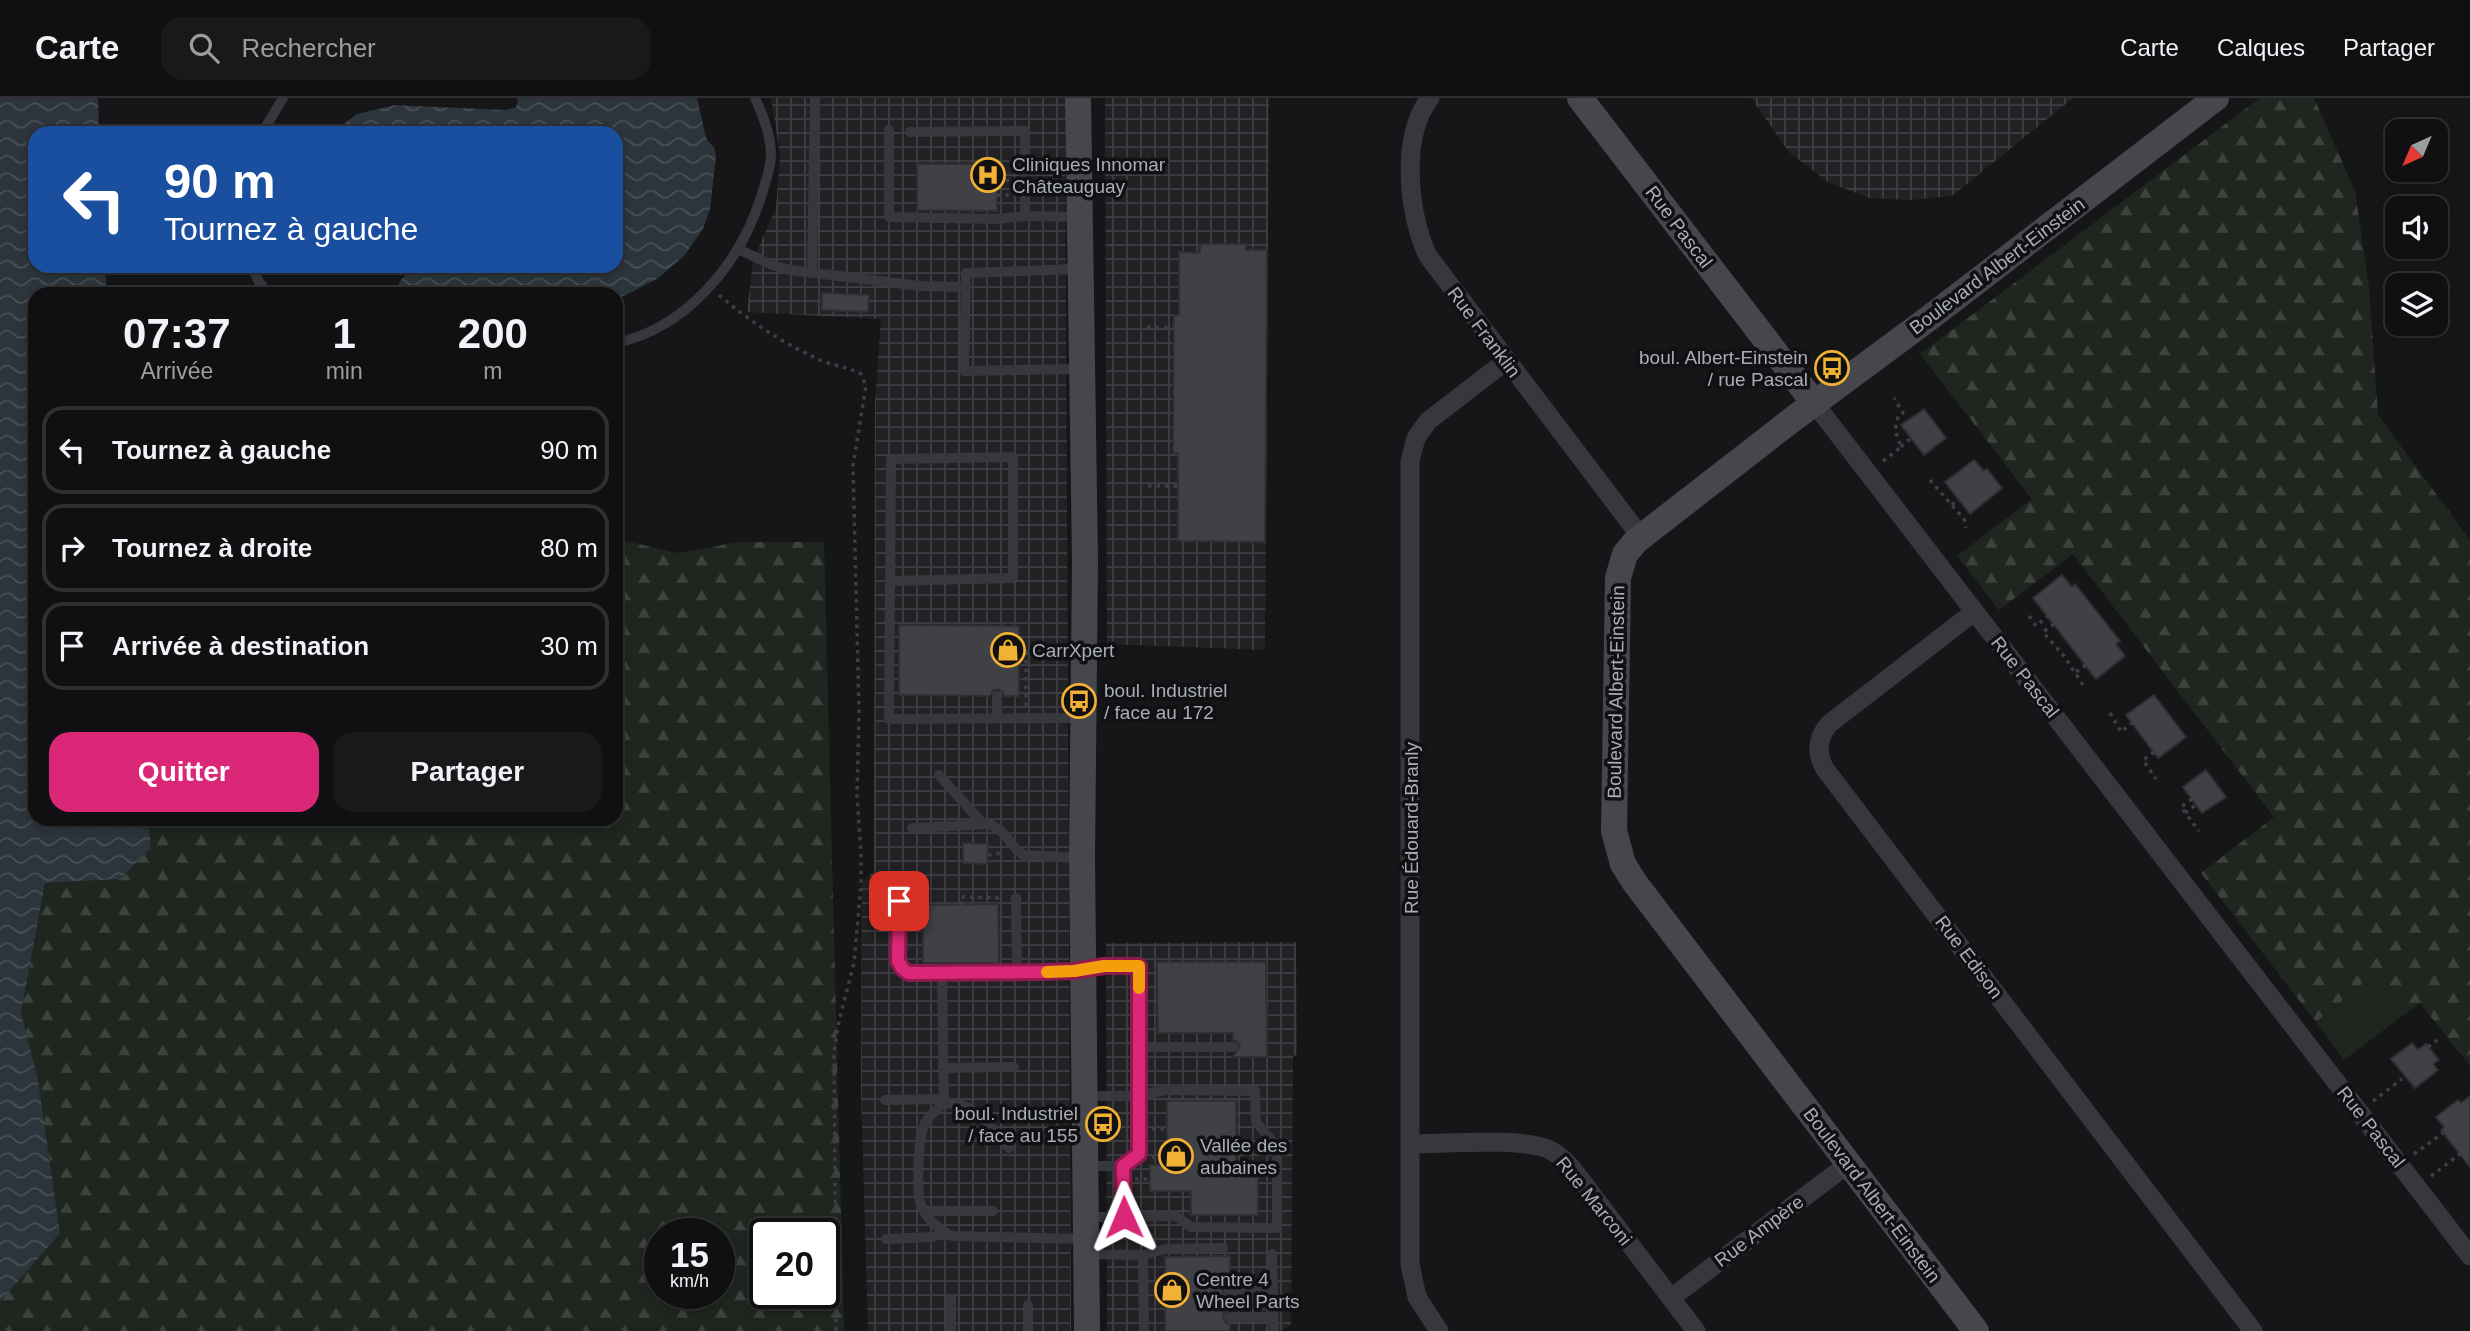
<!DOCTYPE html>
<html lang="fr">
<head>
<meta charset="utf-8">
<style>
  body { margin:0; font-family:Helvetica,sans-serif; background:#19191b; color:#f1f3f6; height:100vh; display:flex; flex-direction:column; font-size:26px; white-space:nowrap }
  * { box-sizing:border-box; margin:0 }
  p { font-size:23px; color:#9c9d9f }
  .icon { flex:none; width:38px; height:38px; fill:none; stroke:currentColor; stroke-width:2; stroke-linecap:round; stroke-linejoin:round }
  .map { position:relative; flex:1; overflow:hidden }
  .sheet { position:absolute; left:28px; top:189px; width:595px; height:539px; display:flex; flex-direction:column; background:#101012; border-radius:21px; box-shadow:0 4px 10px #0003,0 0 0 2px #303032 }
  .sheet>* { flex:none }
  .hud { position:absolute; left:28px; top:28px; width:595px; height:147px; border-radius:21px; box-shadow:0 4px 10px #0003,0 0 0 2px #303032; background:#1a4fa0; color:#fff; overflow:hidden }
  .needle { width:46px; rotate:224deg }
  .tools { position:absolute; left:2385px; top:21px; display:grid; gap:14px }
  .tools a { display:grid; place-items:center; width:63px; height:63px; border-radius:14px; background:#101012; box-shadow:0 4px 10px #0003,0 0 0 2px #303032; font-size:35px }
  .speed { position:absolute; left:644px; top:1120px; display:flex; gap:14px; font-size:35px; font-weight:700; text-align:center }
  .speed>* { display:grid; place-content:center; width:91px; height:91px; border-radius:50%; background:#101012; box-shadow:0 4px 10px #0003,0 0 0 2px #303032; line-height:1 }
  .speed small { font-size:18px; font-weight:400 }
  .speed .limit { border:4px solid #111; border-radius:10px; background:#fff; color:#111 }
  .pin { position:absolute; display:grid; place-items:center; width:60px; height:60px; color:#fff; margin:-30px; border-radius:14px; box-shadow:0 4px 10px #0006 }
  .me { position:absolute; width:77px; margin:-38px; rotate:359deg; stroke-linejoin:round; filter:drop-shadow(0 0 5px #0008) }
  .turn { display:flex; align-items:center; gap:24px; height:147px; padding:0 21px; font-size:32px }
  .turn .icon { width:91px; height:91px; stroke-width:2.5 }
  .turn b { display:block; font-size:49px; line-height:60px }
  .eta { display:flex; justify-content:space-evenly; align-items:center; height:119px; text-align:center }
  .eta b { font-size:42px; font-weight:700; line-height:49px }
  .cta { display:flex; gap:14px; margin-top:auto; padding:14px 21px }
  .cta a { flex:1; height:80px; border-radius:21px; background:#db2777; color:#fff; font-size:28px; font-weight:700; line-height:80px; text-align:center }
  .cta a+a { background:#19191b; color:#f1f3f6 }
  ul { padding:0; list-style:none }
  li { display:flex; align-items:center; gap:21px; height:88px; margin:0 14px 10px; padding:0 7px; border:4px solid #303032; border-radius:21px }
  li div { flex:1 }
  li b { display:block; font-size:26px }
  li em { font-style:normal }
  header { display:flex; align-items:center; gap:42px; box-sizing:border-box; height:98px; padding:0 35px; background:#101012; border-bottom:2px solid #303032 }
  header strong { font-size:33px }
  nav { display:flex; gap:38px; margin-inline-start:auto; font-size:24px }
  .search { width:490px; height:63px; background:#19191b; display:flex; align-items:center; gap:18px; box-sizing:border-box; padding:0 24px; border-radius:21px; color:#9c9d9f; font-size:26px }
  .map>svg:first-child { display:block }
</style>
</head>
<body>
<header>
<strong>Carte</strong>
<div class="search"><svg class="icon" aria-label="search" viewBox="0 0 24 24"><circle cx="10" cy="10" r="6"/><path d="M15 15l6 6"/></svg>Rechercher</div>
<nav><a>Carte</a><a>Calques</a><a>Partager</a></nav>
</header>
<div class="map">
<svg width="2470" height="1233" viewBox="0 0 2470 1233">
  <defs>
    <pattern id="industrial-grid" width="8" height="8" patternUnits="userSpaceOnUse" patternTransform="scale(1.75)"><rect width="8" height="8" fill="#222225"/><path d="M0 4h8M4 0v8" fill="none" stroke="#3f3f43"/></pattern>
    <pattern id="forest-firs" width="22" height="20" patternUnits="userSpaceOnUse" patternTransform="scale(1.75)"><rect width="22" height="20" fill="#1e261f"/><path d="M5 1l3.5 6h-7zM16 11l3.5 6h-7z" fill="#3c433d"/></pattern>
    <pattern id="water-waves" width="16" height="10" patternUnits="userSpaceOnUse" patternTransform="scale(1.75)"><rect width="16" height="10" fill="#2c353c"/><path d="M0 5q4-4 8 0t8 0" fill="none" stroke="#485056"/></pattern>
  </defs>
  <rect width="100%" height="100%" fill="#161618"/>
  <g fill="url(#industrial-grid)">
    <polygon points="771,0 1065,0 1071,1233 868,1233 861,992 862,784 874,773 875,306 881,221 747,214 753,162 776,110 780,57"/>
    <polygon points="1105,0 1269,0 1265,552 1107,546"/>
    <polygon points="1751,0 2073,0 1952,98 1910,102 1869,100 1828,84 1789,54"/>
    <polygon points="1296,844 1297,957 1293,958 1291,1227 1281,1233 1107,1233 1106,845"/>
  </g>
  <polygon fill="#1e261f" points="2373,877 2405,916 2344,962 2316,924"/>
  <g fill="url(#forest-firs)" fill-rule="evenodd">
    <polygon points="2260,0 2314,0 2355,93 2369,190 2378,317 2470,442 2470,968 2420,905 2405,916 2373,877 2316,924 2201,775 2274,719 2073,456 1999,512 1957,458 2032,401 1920,256"/>
    <path d="M616,441L678,455L739,444H824L844,1233H0V1204L60,1134L38,981L21,915L45,785L120,781L151,750L148,721H616ZM660,1136H719V1195H660ZM765,1136H824V1195H765Z"/>
  </g>
  <g fill="url(#water-waves)">
    <polygon points="0,0 98,0 99,35 35,35 35,168 105,168 107,196 35,196 35,721 148,721 151,750 120,781 45,785 21,915 38,981 60,1135 0,1204"/>
    <polygon points="517,0 697,0 705,35 707,42 714,49 716,58 710,111 703,131 684,158 657,181 616,202 616,196 485,196 399,188 399,184 407,176 406,171 399,168 616,168 616,35 331,35 357,16 395,7 504,12 515,10 518,5"/>
  </g>
  <g fill="#404145" stroke="#303034" stroke-width="2">
    <polygon points="917,66 997,66 997,113 917,112"/>
    <polygon points="1200,146 1246,146 1246,152 1267,152 1265,444 1178,443 1178,355 1173,355 1174,217 1179,217 1179,154 1200,155"/>
    <polygon points="822,195 869,197 868,214 822,212"/>
    <polygon points="1924,311 1946,340 1924,357 1901,327"/>
    <polygon points="1974,362 1984,373 1987,371 2002,390 1970,416 1945,384"/>
    <polygon points="2062,477 2072,489 2075,486 2120,543 2116,546 2125,558 2096,581 2033,500"/>
    <polygon points="899,527 1019,528 1019,598 1004,598 1003,594 998,591 993,592 990,598 899,597"/>
    <polygon points="2154,597 2186,639 2158,660 2126,617"/>
    <polygon points="2206,672 2226,699 2202,715 2183,689"/>
    <polygon points="963,745 988,746 987,766 963,765"/>
    <polygon points="875,783 923,784 923,804 906,803 903,797 898,796 893,799 892,803 874,803"/>
    <polygon points="998,806 999,865 923,865 923,807"/>
    <polygon points="1157,864 1266,864 1267,959 1233,959 1240,948 1237,943 1233,942 1233,935 1158,935"/>
    <polygon points="2412,945 2418,952 2426,946 2439,962 2433,966 2438,972 2415,990 2391,961"/>
    <polygon points="2470,998 2470,1069 2441,1032 2444,1029 2436,1019 2458,1002 2461,1005"/>
    <polygon points="1167,1003 1236,1003 1236,1070 1258,1070 1258,1117 1191,1117 1191,1093 1150,1093 1150,1067 1167,1067"/>
    <polygon points="1230,1158 1230,1186 1224,1189 1223,1194 1226,1199 1230,1200 1230,1212 1224,1215 1223,1220 1226,1225 1230,1226 1230,1233 1165,1233 1165,1159"/>
  </g>
  <g fill="none" stroke-linecap="round" stroke-linejoin="round">
    <g stroke="#3d3f44" stroke-width="3.5" stroke-dasharray="3.5 5" stroke-linecap="butt">
      <polyline points="997,82 1012,82"/>
      <polyline points="997,97 1012,97"/>
      <path d="M719,197C752,225 781,244 820,262C834,268 848,269 861,276L866,288L853,367L859,614L857,699L861,756V786L854,865L839,923L834,954L836,1233"/>
      <polyline points="1147,229 1174,230"/>
      <polyline points="1901,349 1911,340"/>
      <polyline points="1883,363 1901,349 1895,332 1898,318 1903,315 1894,300"/>
      <polyline points="1930,382 1964,421 1966,430"/>
      <polyline points="1148,388 1178,388"/>
      <polyline points="1952,407 1958,401"/>
      <polyline points="2029,518 2036,528 2048,518"/>
      <polyline points="2054,526 2043,534 2064,558 2083,587"/>
      <polyline points="1019,552 1026,552 1026,609"/>
      <polyline points="2076,574 2086,567"/>
      <polyline points="2110,615 2121,634 2132,625"/>
      <polyline points="2154,654 2143,662 2156,681"/>
      <polyline points="2192,701 2181,709 2199,733"/>
      <polyline points="2185,715 2196,707"/>
      <polyline points="988,757 1002,755"/>
      <polyline points="962,807 961,799 1004,800"/>
      <polyline points="2428,949 2437,942"/>
      <polyline points="2373,1003 2402,981"/>
      <polyline points="1152,1031 1167,1031"/>
      <polyline points="2414,1056 2443,1035"/>
      <polyline points="1152,1059 1167,1059"/>
      <polyline points="2431,1078 2460,1056"/>
      <polyline points="1135,1081 1150,1081"/>
    </g>
    <g stroke="#37383d" stroke-width="10">
      <polyline points="889,32 889,119 996,121 1025,118"/>
      <polyline points="910,34 1025,33 1025,118 1079,119"/>
      <polyline points="262,35 283,0"/>
      <polyline points="738,151 772,167 790,172 920,188 966,189"/>
      <polyline points="251,168 259,184 269,196"/>
      <polyline points="1078,171 966,175 964,273 1081,271"/>
      <polyline points="812,175 815,0"/>
      <path d="M616,245C687,230 740,165 761,99C765,85 771,71 771,57C771,38 763,17 755,0"/>
      <polyline points="890,483 1013,480 1013,359 891,361 889,621 1081,620"/>
      <polyline points="997,598 997,620"/>
      <polyline points="939,677 983,726"/>
      <path d="M912,730L988,726C1007,732 1008,746 1023,757L1082,760"/>
      <polyline points="1016,800 1017,875"/>
      <path d="M899,803L898,863C907,880 925,876 942,876"/>
      <polyline points="1138,949 1233,949"/>
      <polyline points="943,970 1014,969"/>
      <polyline points="885,1002 944,1001"/>
      <path d="M944,1006C975,1001 991,1030 1009,1050"/>
      <polyline points="1088,1068 1123,1068"/>
      <polyline points="924,1113 993,1113"/>
      <polyline points="1086,1119 1124,1119 1123,1068 1139,1056 1138,998 1086,998"/>
      <polyline points="886,1141 933,1139 943,1134"/>
      <path d="M1085,1141L952,1138C939,1131 927,1122 921,1107C916,1092 918,1040 925,1025C929,1017 937,1011 944,1006L942,876L1074,873L1104,868H1139L1138,998L1166,992L1255,993L1256,1024L1277,1049V1130L1191,1129L1176,1118L1124,1119"/>
      <polyline points="1087,1156 1143,1157 1144,1233"/>
      <polyline points="1272,1156 1274,1233"/>
      <polyline points="1143,1157 1165,1151 1223,1150"/>
      <polyline points="1230,1193 1273,1193"/>
      <polyline points="1230,1219 1273,1219"/>
      <polyline points="951,1233 951,1201"/>
      <polyline points="1028,1233 1028,1207"/>
    </g>
    <g stroke="#37383d" stroke-width="19">
      <path d="M1430,0C1400,39 1408,116 1428,158L1641,439"/>
      <polyline points="1815,306 2470,1158"/>
      <path d="M1974,514L1829,626C1817,640 1816,655 1825,671L2253,1233"/>
      <path d="M1411,1046C1444,1046 1524,1039 1550,1052C1562,1058 1570,1067 1578,1078L1696,1233"/>
      <polyline points="1671,1200 1848,1066"/>
      <polyline points="1439,1233 1417,1199 1410,1166 1410,363 1416,340 1428,323 1506,263"/>
    </g>
    <g stroke="#45474d" stroke-width="26">
      <polyline points="1078,0 1085,463 1082,760 1087,1233"/>
      <polyline points="1580,0 1815,306"/>
      <polyline points="1976,1233 1635,785 1623,766 1614,733 1618,480 1625,456 1636,443 1793,321 1928,221 2216,0"/>
    </g>
  </g>
  <g fill="none" stroke-linecap="round" stroke-linejoin="round">
    <g stroke="#8e194d" stroke-width="18">
      <polyline id="route" points="899,803 898,863 902,870 908,875 1041,874 1074,873 1104,868 1139,868 1139,1056 1123,1068 1124,1119"/>
    </g>
    <use href="#route" stroke="#db2777" stroke-width="12"/>
    <polyline stroke="#f59e0b" stroke-width="12" points="1047,874 1074,873 1104,868 1139,868 1139,890"/>
  </g>
  <defs>
    <g id="hospital-ring" transform="scale(1.75)"><circle r="9.5" fill="#111113" stroke="#f2b134" stroke-width="1.5"/><path d="M-5-5h3v3.5h4V-5h3V5h-3V1.5h-4V5h-3Z" fill="#f2b134"/></g>
    <g id="bus-ring" transform="scale(1.75)"><circle r="9.5" fill="#111113" stroke="#f2b134" stroke-width="1.5"/><path d="M-5-6H5V4H4V6H2V4H-2V6H-4V4H-5ZM-3.5-4V0h7V-4ZM-3.5 1.2v1.5H-2V1.2ZM2 1.2v1.5H3.5V1.2Z" fill="#f2b134"/></g>
    <g id="shop-ring" transform="scale(1.75)"><circle r="9.5" fill="#111113" stroke="#f2b134" stroke-width="1.5"/><path d="M-5-2.5h2.3a2.7 3.5 0 0 1 5.4 0H5L5.5 6h-11ZM-1.5-2.5h3a1.5 2.3 0 0 0-3 0Z" fill="#f2b134"/></g>
  </defs>
  <g fill-rule="evenodd">
    <use href="#hospital-ring" x="988" y="77"/>
    <use href="#bus-ring" x="1832" y="270"/>
    <use href="#shop-ring" x="1008" y="552"/>
    <use href="#bus-ring" x="1079" y="603"/>
    <use href="#bus-ring" x="1103" y="1026"/>
    <use href="#shop-ring" x="1176" y="1058"/>
    <use href="#shop-ring" x="1172" y="1192"/>
  </g>
  <g text-anchor="middle" dominant-baseline="central" stroke-width="7" stroke-linejoin="round" paint-order="stroke">
    <g font-size="19" fill="#a8adb8" stroke="#111113" text-anchor="start">
      <text x="1012" y="66">Cliniques Innomar<tspan x="1012" dy="22">Châteauguay</tspan></text>
      <text x="1808" y="259" text-anchor="end">boul. Albert-Einstein<tspan x="1808" dy="22">/ rue Pascal</tspan></text>
      <text x="1032" y="552">CarrXpert</text>
      <text x="1104" y="592">boul. Industriel<tspan x="1104" dy="22">/ face au 172</tspan></text>
      <text x="1078" y="1015" text-anchor="end">boul. Industriel<tspan x="1078" dy="22">/ face au 155</tspan></text>
      <text x="1200" y="1047">Vallée des<tspan x="1200" dy="22">aubaines</tspan></text>
      <text x="1196" y="1181">Centre 4<tspan x="1196" dy="22">Wheel Parts</tspan></text>
    </g>
    <g font-size="19" fill="#a8adb8" stroke="#111113">
      <text transform="translate(1679 129) rotate(53)">Rue Pascal</text>
      <text transform="translate(1997 168) rotate(-37)">Boulevard Albert-Einstein</text>
      <text transform="translate(1484 234) rotate(53)">Rue Franklin</text>
      <text transform="translate(2025 579) rotate(52)">Rue Pascal</text>
      <text transform="translate(1616 594) rotate(-89)">Boulevard Albert-Einstein</text>
      <text transform="translate(1411 730) rotate(-90)">Rue Édouard-Branly</text>
      <text transform="translate(1969 859) rotate(53)">Rue Edison</text>
      <text transform="translate(2371 1029) rotate(52)">Rue Pascal</text>
      <text transform="translate(1872 1097) rotate(53)">Boulevard Albert-Einstein</text>
      <text transform="translate(1594 1103) rotate(51)">Rue Marconi</text>
      <text transform="translate(1759 1133) rotate(-37)">Rue Ampère</text>
    </g>
  </g>
</svg>
<div class="tools">
<a><svg class="needle" viewBox="-14 -14 28 28"><path d="M0-13l5 13h-10z" fill="#e53935"/><path d="M0 13l5-13h-10z" fill="#9c9d9f"/></svg></a>
<a><svg class="icon" aria-label="sound" viewBox="0 0 24 24"><path d="M4 9h4l5-4v14l-5-4H4zM17 9q2 3 0 6"/></svg></a>
<a><svg class="icon" aria-label="layers" viewBox="0 0 24 24"><path d="M12 4l9 5-9 5-9-5zM3 14l9 5 9-5"/></svg></a>
</div>
<div class="speed"><div>15<small>km/h</small></div><div class="limit">20</div></div>
<div class="pin" style="left:899px;top:803px;background:#d93025"><svg class="icon" aria-label="arrive" viewBox="0 0 24 24"><path d="M6 21V4h12l-3 4 3 4H6"/></svg></div>
<svg class="me" style="left:1124px;top:1119px" viewBox="-20 -20 40 40"><path d="M0-17L14 15 0 8-14 15z" fill="#db2777" stroke="#fff" stroke-width="4"/></svg>
<div class="hud">
<div class="turn"><svg class="icon" aria-label="left" viewBox="0 0 24 24"><path d="M17 20v-9H6M10 6l-5 5 5 5"/></svg><div><b>90 m</b>Tournez à gauche</div></div>
</div>
<section class="sheet">
<div class="eta">
<div><b>07:37</b><p>Arrivée</p></div>
<div><b>1</b><p>min</p></div>
<div><b>200</b><p>m</p></div>
</div>
<ul>
<li><svg class="icon" aria-label="left" viewBox="0 0 24 24"><path d="M17 20v-9H6M10 6l-5 5 5 5"/></svg><div><b>Tournez à gauche</b></div><em>90 m</em></li>
<li><svg class="icon" aria-label="right" viewBox="0 0 24 24"><path d="M7 20v-9h11M14 6l5 5-5 5"/></svg><div><b>Tournez à droite</b></div><em>80 m</em></li>
<li><svg class="icon" aria-label="arrive" viewBox="0 0 24 24"><path d="M6 21V4h12l-3 4 3 4H6"/></svg><div><b>Arrivée à destination</b></div><em>30 m</em></li>
</ul>
<div class="cta"><a>Quitter</a><a>Partager</a></div>
</section>
</div>
</body>
</html>
